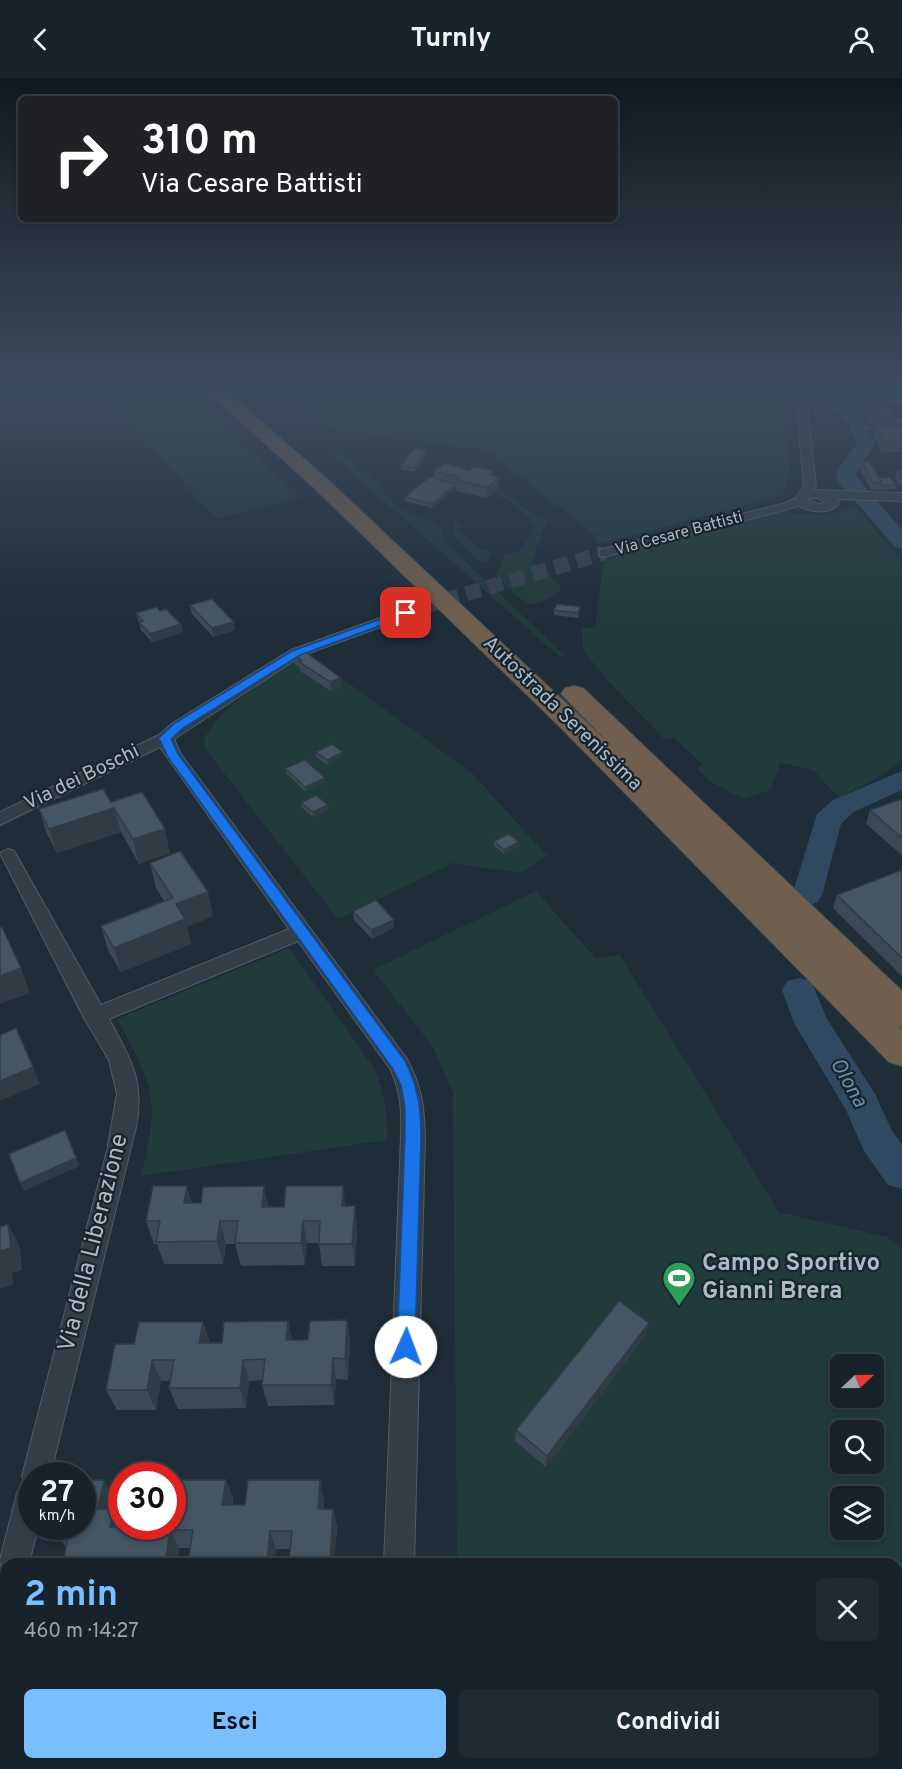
<!DOCTYPE html>
<html lang="it">
<head>
<meta charset="utf-8">
<style>
  body { margin:0; font-family:Overpass,sans-serif; background:#202a33; color:#f1f3f6; height:100vh; display:flex; flex-direction:column; font-size:22px; white-space:nowrap }
  * { box-sizing:border-box; margin:0 }
  p { font-size:20px; color:#9ea4a9 }
  .icon { flex:none; width:33px; height:33px; fill:none; stroke:currentColor; stroke-width:2; stroke-linecap:round; stroke-linejoin:round }
  .map { position:relative; flex:1; overflow:hidden }
  .sheet { position:absolute; left:0px; top:1480px; width:903px; height:212px; display:flex; flex-direction:column; background:#17222b; border-radius:18px 18px 0 0; box-shadow:0 3px 9px #0003,0 0 0 2px #363f47 }
  .sheet>* { flex:none }
  .banner { position:absolute; left:18px; top:18px; width:600px; height:126px; border-radius:9px; box-shadow:0 3px 9px #0003,0 0 0 2px #363f47; background:#202124; color:#fff; overflow:hidden }
  .needle { width:39px; rotate:68deg }
  .buttons { position:absolute; left:830px; top:1276px; display:grid; gap:12px }
  .buttons a { display:grid; place-items:center; width:54px; height:54px; border-radius:9px; background:#17222b; box-shadow:0 3px 9px #0003,0 0 0 2px #363f47; font-size:30px }
  .speed { position:absolute; left:18px; top:1384px; display:flex; gap:12px; font-size:30px; font-weight:700; text-align:center }
  .speed>* { display:grid; place-content:center; width:78px; height:78px; border-radius:50%; background:#17222b; box-shadow:0 3px 9px #0003,0 0 0 2px #363f47; line-height:1 }
  .speed small { font-size:15px; font-weight:400 }
  .speed .limit { border:9px solid #d22; background:#fff; color:#111 }
  .pin { position:absolute; display:grid; place-items:center; width:51px; height:51px; color:#fff; margin:-26px; border-radius:12px; box-shadow:0 3px 9px #0006 }
  .me { position:absolute; width:66px; margin:-33px; rotate:2deg; stroke-linejoin:round; filter:drop-shadow(0 0 4px #0008) }
  .turn { display:flex; align-items:center; gap:21px; height:126px; padding:0 24px; font-size:27px }
  .turn .icon { width:78px; height:78px; stroke-width:2.5 }
  .turn b { display:block; font-size:42px; line-height:51px }
  .round { display:grid; place-items:center; flex:none; width:63px; height:63px; border-radius:9px; background:#202a33 }
  .headline { display:flex; align-items:center; justify-content:space-between; height:102px; padding:0 24px }
  h1 { font-size:36px; font-weight:700; line-height:45px; color:#79beff }
  .button { display:flex; gap:12px; margin-top:auto; padding:12px 24px }
  .button a { flex:1; height:69px; border-radius:9px; background:#79beff; color:#111; font-size:24px; font-weight:700; line-height:69px; text-align:center }
  .button a+a { background:#202a33; color:#f1f3f6 }
  header { display:flex; justify-content:space-between; align-items:center; height:78px; padding:0 24px; background:#17222b; font-size:27px; font-weight:700 }
  .map>svg:first-child { display:block }
</style>
</head>
<body>
<header><svg class="icon" aria-label="back" viewBox="0 0 24 24"><path d="M15 5l-7 7 7 7"/></svg>Turnly<svg class="icon" aria-label="person" viewBox="0 0 24 24"><circle cx="12" cy="8" r="4"/><path d="M4 21q1-7 8-7t8 7"/></svg></header>
<div class="map">
<svg width="902" height="1691" viewBox="0 0 902 1691">
  <rect width="100%" height="100%" fill="#1f2d39"/>
  <g fill="#213a3a" fill-rule="evenodd">
    <polygon points="94,309 180,309 301,419 217,441"/>
    <polygon points="278,309 784,309 790,394 784,416 775,420 597,466 594,456 486,372 334,352"/>
    <polygon points="337,374 373,401 397,428 438,447 446,465 565,578 560,579 330,375"/>
    <path d="M501,413L535,437L547,442L532,483L559,506L561,511C556,518 538,527 530,526C523,526 501,503 496,497L505,476L520,473L535,449L527,443L531,441L506,420L496,418Z"/>
    <polygon points="856,428 902,485 902,681 881,698 839,720 813,692 780,685 771,712 744,721 711,704 697,690 703,687 673,659 664,661 606,601 583,572 582,549 595,550 604,481 787,431 789,435 828,437"/>
    <path d="M455,444L467,450L458,449L457,451L482,472L492,474L488,484H482C470,474 449,462 455,444Z"/>
    <path d="M310,577L472,695L547,778L521,795L453,785L338,841L206,672L204,662C215,633 281,589 310,577Z"/>
    <path d="M536,813L596,881L619,876L779,1134L887,1159L902,1171V1691H458V1686H897V1486H457L453,1015L433,969L373,892ZM840,1287H873V1320H840ZM840,1353H873V1386H840ZM840,1419H873V1452H840Z"/>
    <path d="M289,870L372,987C385,1012 387,1034 387,1062L141,1098C160,1022 155,1009 117,941Z"/>
  </g>
  <g fill="none" stroke-linecap="round" stroke-linejoin="round">
    <g fill="#2f4a60" fill-rule="evenodd">
      <polygon points="816,309 834,309 861,338 875,365 855,397 902,452 902,471 895,469 837,402 837,393 857,365 847,344"/>
      <polygon points="902,693 902,712 853,734 841,746 822,817 818,824 807,828 796,824 792,817 817,736 833,722"/>
      <polygon points="799,900 811,903 827,941 875,1016 892,1053 902,1066 902,1111 888,1107 864,1073 846,1032 794,945 782,912 787,903"/>
    </g>
    <polyline stroke="#34424e" stroke-width="15" stroke-dasharray="15 8" stroke-linecap="butt" points="422,529 604,475"/>
    <g stroke="#505d67" stroke-width="2">
      <g id="minor">
        <path d="M795,309H805L816,408L813,412L902,415V423L838,421V427C827,437 812,434 799,428L604,479L599,478V472L786,425L796,420L804,408ZM809,420H818L826,425L818,426L807,422Z"/>
        <polygon points="902,313 902,319 844,323 839,320 844,317"/>
        <polygon points="902,342 902,348 868,350 862,347 868,344"/>
        <path d="M422,525L429,529L427,532L301,578L174,661L180,675L407,981C422,1010 424,1027 425,1059L414,1486H384L401,1059C402,1035 401,1014 391,992L298,863L109,941C130,980 145,1003 136,1049L50,1398H32V1449H38L29,1486H6V1498L3,1497L0,1482L17,1415L24,1404L22,1398L107,1073L117,1016L109,982L83,938L0,775L8,771L14,773L101,927L289,851L160,669L0,747V734L159,657L173,645L291,572Z"/>
        <polygon points="6,1503 6,1555 0,1558 0,1505"/>
        <polygon points="376,1686 410,1686 409,1691 375,1691"/>
      </g>
    </g>
    <g stroke="#3d4a54" stroke-width="2">
      <polygon id="motorway" points="202,309 222,309 326,400 614,670 561,616 565,610 574,608 583,610 902,913 902,949 898,947 902,951 902,988 889,984 560,649 312,408"/>
    </g>
    <use href="#minor" fill="#323f49" fill-rule="evenodd"/>
    <use href="#motorway" fill="#705f4f" fill-rule="evenodd"/>
  </g>
  <g fill="#3a4955">
    <polygon points="847,309 902,309 902,323 900,327 882,328 876,322 877,315 874,315 869,333 880,339 880,342 882,342 875,333 876,330 894,339 893,343 902,363 902,374 882,374 874,358 876,350 874,349 875,343 870,343 863,336 864,333 856,333 846,322 848,315 846,313"/>
    <polygon points="427,376 415,394 401,392 401,388"/>
    <polygon points="862,384 879,400 896,407 895,411 871,412 860,392"/>
    <polygon points="434,393 469,393 499,399 499,410 487,420 457,413 456,410 432,430 405,423 405,419 435,401"/>
    <polygon points="897,393 902,393 902,410 895,400"/>
    <polygon points="190,527 235,552 213,559 192,536"/>
    <polygon points="580,529 578,540 554,537 554,532"/>
    <polygon points="160,533 181,546 182,555 152,564 141,552 136,535"/>
    <polygon points="293,576 341,600 341,608 331,613 300,593 299,589 294,585"/>
    <polygon points="316,674 343,674 343,678 327,687 316,679"/>
    <polygon points="285,690 325,704 305,713 286,695"/>
    <polygon points="902,721 902,777 866,746 870,732"/>
    <polygon points="111,724 170,775 139,786 121,754 57,775 47,756 39,731"/>
    <polygon points="301,725 328,727 328,731 313,739 301,729"/>
    <polygon points="494,763 518,768 504,776 494,768"/>
    <polygon points="150,785 213,838 187,849 191,866 121,894 108,872 101,848 164,823 156,810"/>
    <polygon points="902,792 902,898 833,830 837,817"/>
    <polygon points="353,833 394,850 372,861 354,842"/>
    <polygon points="192,1125 269,1129 355,1128 357,1151 355,1188 322,1188 319,1165 307,1165 305,1187 241,1188 235,1166 226,1166 223,1186 164,1186 157,1166 154,1166 146,1143"/>
    <polygon points="347,1242 350,1264 348,1302 336,1301 334,1327 268,1328 262,1307 263,1302 249,1303 246,1330 178,1331 169,1310 171,1303 161,1303 156,1332 117,1332 106,1312 134,1266 203,1244 210,1265 222,1265 288,1243 292,1262 308,1262"/>
    <polygon points="646,1257 546,1389 515,1363 516,1352"/>
    <polygon points="226,1402 233,1421 232,1427 245,1427 324,1421 324,1431 333,1431 337,1449 334,1486 290,1486 289,1484 290,1471 276,1471 274,1486 190,1486 188,1483 190,1470 179,1470 177,1486 65,1486 63,1484 66,1469 53,1451 115,1421 113,1431 114,1431 122,1444 122,1449 172,1449"/>
  </g>
  <g fill="#303c45">
    <polygon points="893,309 902,309 902,313 899,312 898,313 891,315"/>
    <polygon points="427,372 427,376 415,394 414,390"/>
    <polygon points="494,393 494,403 499,399 499,410 487,420 487,409 490,397"/>
    <polygon points="456,406 456,410 432,430 432,426"/>
    <polygon points="234,544 235,552 213,559 212,550"/>
    <polygon points="181,546 182,555 152,564 150,556"/>
    <polygon points="341,600 341,608 331,613 330,604"/>
    <polygon points="343,674 343,678 327,687 327,682"/>
    <polygon points="325,700 325,704 305,713 305,709"/>
    <polygon points="328,727 328,731 313,739 313,734"/>
    <polygon points="114,730 121,754 57,775 49,751"/>
    <polygon points="165,751 170,775 139,786 133,761"/>
    <polygon points="519,764 518,768 504,776 504,772"/>
    <polygon points="208,814 213,838 187,849 191,866 121,894 114,870 176,826"/>
    <polygon points="394,842 394,850 372,861 371,852"/>
    <polygon points="21,890 30,915 0,926 0,898"/>
    <polygon points="33,989 40,1006 0,1023 0,1003"/>
    <polygon points="76,1080 80,1088 24,1113 20,1105"/>
    <polygon points="187,1108 194,1132 184,1125"/>
    <polygon points="264,1108 269,1131 262,1129"/>
    <polygon points="343,1108 346,1131 342,1128"/>
    <polygon points="355,1128 357,1151 355,1188 352,1166"/>
    <polygon points="220,1143 226,1166 223,1186 217,1163"/>
    <polygon points="303,1143 307,1165 305,1187 301,1165"/>
    <polygon points="8,1146 20,1169 22,1192 12,1195 13,1207 0,1211 0,1173"/>
    <polygon points="347,1242 350,1264 348,1302 345,1281"/>
    <polygon points="288,1243 293,1265 286,1262"/>
    <polygon points="203,1244 210,1265 199,1265"/>
    <polygon points="649,1245 646,1257 546,1389 547,1378"/>
    <polygon points="333,1280 336,1301 334,1327 331,1307"/>
    <polygon points="152,1282 161,1303 156,1332 147,1312"/>
    <polygon points="243,1282 249,1303 246,1330 240,1310"/>
    <polygon points="104,1402 115,1421 109,1449 98,1431"/>
    <polygon points="226,1402 233,1421 229,1446 222,1427"/>
    <polygon points="320,1402 324,1421 322,1449 318,1431"/>
    <polygon points="114,1431 122,1444 122,1449 110,1449"/>
    <polygon points="333,1431 337,1449 334,1486 330,1486"/>
    <polygon points="170,1452 179,1470 177,1486 166,1486 165,1485"/>
    <polygon points="270,1453 276,1471 274,1486 268,1486 267,1484"/>
    <polygon points="46,1686 63,1686 62,1691 45,1691"/>
    <polygon points="187,1686 199,1686 198,1691 187,1691"/>
    <rect x="293" y="1686" width="6" height="5"/>
  </g>
  <g fill="#445563" stroke="#303c45" stroke-width="1.5">
    <polygon points="857,309 871,309 874,313 861,314"/>
    <polygon points="896,314 902,320 884,321 877,315"/>
    <polygon points="885,329 894,339 885,340 876,330"/>
    <polygon points="873,332 880,339 871,340 864,333"/>
    <polygon points="876,342 893,342 896,347 882,347"/>
    <polygon points="876,347 900,347 902,350 902,363 885,363"/>
    <polygon points="414,370 427,372 414,390 401,388"/>
    <polygon points="862,384 869,384 882,404 873,405"/>
    <polygon points="445,385 469,393 474,389 494,393 490,397 499,399 487,409 457,402 460,399 434,393"/>
    <polygon points="897,393 902,393 902,400"/>
    <polygon points="430,399 456,406 432,426 405,419"/>
    <polygon points="879,400 890,400 896,407 882,407 882,404"/>
    <polygon points="212,521 234,544 212,550 190,527"/>
    <polygon points="557,526 580,529 578,535 554,532"/>
    <polygon points="157,529 160,533 166,531 181,546 150,556 139,544 143,543 136,535"/>
    <polygon points="303,572 341,600 330,604 299,584 302,583 293,576"/>
    <polygon points="332,666 343,674 327,682 316,674"/>
    <polygon points="305,682 325,700 305,709 285,690"/>
    <polygon points="103,711 111,724 142,714 165,751 133,761 114,730 49,751 39,731"/>
    <polygon points="316,717 328,727 313,734 301,725"/>
    <polygon points="902,721 902,760 870,732"/>
    <polygon points="509,756 519,764 504,772 494,763"/>
    <polygon points="180,773 208,814 176,826 185,841 114,870 101,848 173,820 150,785"/>
    <polygon points="902,792 902,880 837,817"/>
    <polygon points="376,822 394,842 371,852 353,833"/>
    <polygon points="2,849 21,890 0,898 0,850"/>
    <polygon points="16,950 33,989 0,1003 0,957"/>
    <polygon points="65,1052 76,1080 20,1105 9,1076"/>
    <polygon points="153,1108 187,1108 184,1125 201,1125 203,1109 264,1108 262,1129 284,1129 286,1108 343,1108 342,1128 355,1128 352,1166 319,1166 320,1143 303,1143 301,1165 235,1165 238,1143 220,1143 217,1163 156,1164 160,1143 146,1143"/>
    <polygon points="8,1146 11,1170 0,1173 0,1149"/>
    <polygon points="619,1223 649,1245 547,1378 516,1352"/>
    <polygon points="347,1242 345,1281 333,1280 331,1307 262,1307 265,1281 243,1282 240,1310 169,1310 174,1282 152,1282 147,1312 106,1312 115,1266 134,1266 139,1244 203,1244 199,1265 222,1265 224,1244 288,1243 286,1262 308,1262 310,1243"/>
    <polygon points="82,1402 104,1402 98,1431 114,1431 110,1449 172,1449 172,1402 226,1402 222,1427 245,1427 248,1402 320,1402 318,1431 333,1431 330,1484 289,1484 292,1453 270,1453 267,1484 188,1483 193,1452 170,1452 165,1485 63,1484 70,1451 53,1451 53,1449 82,1449"/>
    <polygon points="6,1665 6,1686 46,1686 45,1691 0,1691"/>
    <polygon points="107,1686 187,1686 187,1691 106,1691"/>
    <rect x="217" y="1686" width="76" height="5"/>
  </g>
  <linearGradient id="sky" x2="0" y2="1"><stop stop-color="#11191f"/><stop offset="0.57" stop-color="#3c4c5f"/><stop offset="1" stop-color="#3c4c5f" stop-opacity="0"/></linearGradient>
  <rect width="902" height="546" fill="url(#sky)"/>
  <path fill="#1a73e8" stroke="#114b97" stroke-width="1.5" d="M406,532L409,533V537L300,577L183,650L171,661L178,676L405,983C418,1009 421,1030 421,1059L415,1269L413,1275L406,1278L399,1275L397,1269L405,1059V1029L401,1007L393,991L168,679L159,660L175,645L292,573Z"/>
  <defs>
    <g id="stadium-pin" transform="scale(1.725)"><path d="M0 17L-7.5 6A9.5 9.5 0 1 1 7.5 6Z" fill="#2e9e5b" stroke="#18242e"/><path d="M0-5a6.5 5 0 1 0 0 10a6.5 5 0 1 0 0-10ZM-3.5-1.8h7v3.6h-7Z" fill="#fff"/></g>
  </defs>
  <g fill-rule="evenodd">
    <use href="#stadium-pin" x="679" y="1200"/>
  </g>
  <g text-anchor="middle" dominant-baseline="central" stroke-width="4.5" stroke-linejoin="round" paint-order="stroke">
    <g font-size="16" fill="#acbac6" stroke="#18242e">
      <text transform="translate(679 456) rotate(-15)">Via Cesare Battisti</text>
    </g>
    <g font-size="20" fill="#acbac6" stroke="#18242e">
      <text transform="translate(562 636) rotate(44)">Autostrada Serenissima</text>
      <text transform="translate(82 700) rotate(-26)">Via dei Boschi</text>
    </g>
    <g font-size="21" font-style="italic" fill="#6a90ac" stroke="#18242e">
      <text transform="translate(848 1005) rotate(60)">Olona</text>
    </g>
    <g font-size="24" fill="#acbac6" stroke="#18242e">
      <text transform="translate(94 1165) rotate(-76)">Via della Liberazione</text>
    </g>
    <g font-size="24" font-weight="bold" fill="#acbac6" stroke="#18242e" text-anchor="start">
      <text x="702" y="1186">Campo Sportivo<tspan x="702" dy="28">Gianni Brera</tspan></text>
    </g>
  </g>
</svg>
<div class="buttons">
<a><svg class="needle" viewBox="-14 -14 28 28"><path d="M0-13l5 13h-10z" fill="#e53935"/><path d="M0 13l5-13h-10z" fill="#9ea4a9"/></svg></a>
<a><svg class="icon" aria-label="search" viewBox="0 0 24 24"><circle cx="10" cy="10" r="6"/><path d="M15 15l6 6"/></svg></a>
<a><svg class="icon" aria-label="layers" viewBox="0 0 24 24"><path d="M12 4l9 5-9 5-9-5zM3 14l9 5 9-5"/></svg></a>
</div>
<div class="speed"><div>27<small>km/h</small></div><div class="limit">30</div></div>
<div class="pin" style="left:406px;top:535px;background:#d93025"><svg class="icon" aria-label="arrive" viewBox="0 0 24 24"><path d="M6 21V4h12l-3 4 3 4H6"/></svg></div>
<svg class="me" style="left:406px;top:1269px" viewBox="-20 -20 40 40"><circle r="19" fill="#fff"/><path d="M0-13L10 11 0 6-10 11z" fill="#1a73e8"/></svg>
<div class="banner">
<div class="turn"><svg class="icon" aria-label="right" viewBox="0 0 24 24"><path d="M7 20v-9h11M14 6l5 5-5 5"/></svg><div><b>310 m</b>Via Cesare Battisti</div></div>
</div>
<section class="sheet">
<div class="headline"><div><h1>2 min</h1><p>460 m · 14:27</p></div><a class="round"><svg class="icon" aria-label="close" viewBox="0 0 24 24"><path d="M6 6l12 12M18 6L6 18"/></svg></a></div>
<div class="button"><a>Esci</a><a>Condividi</a></div>
</section>
</div>
</body>
</html>
